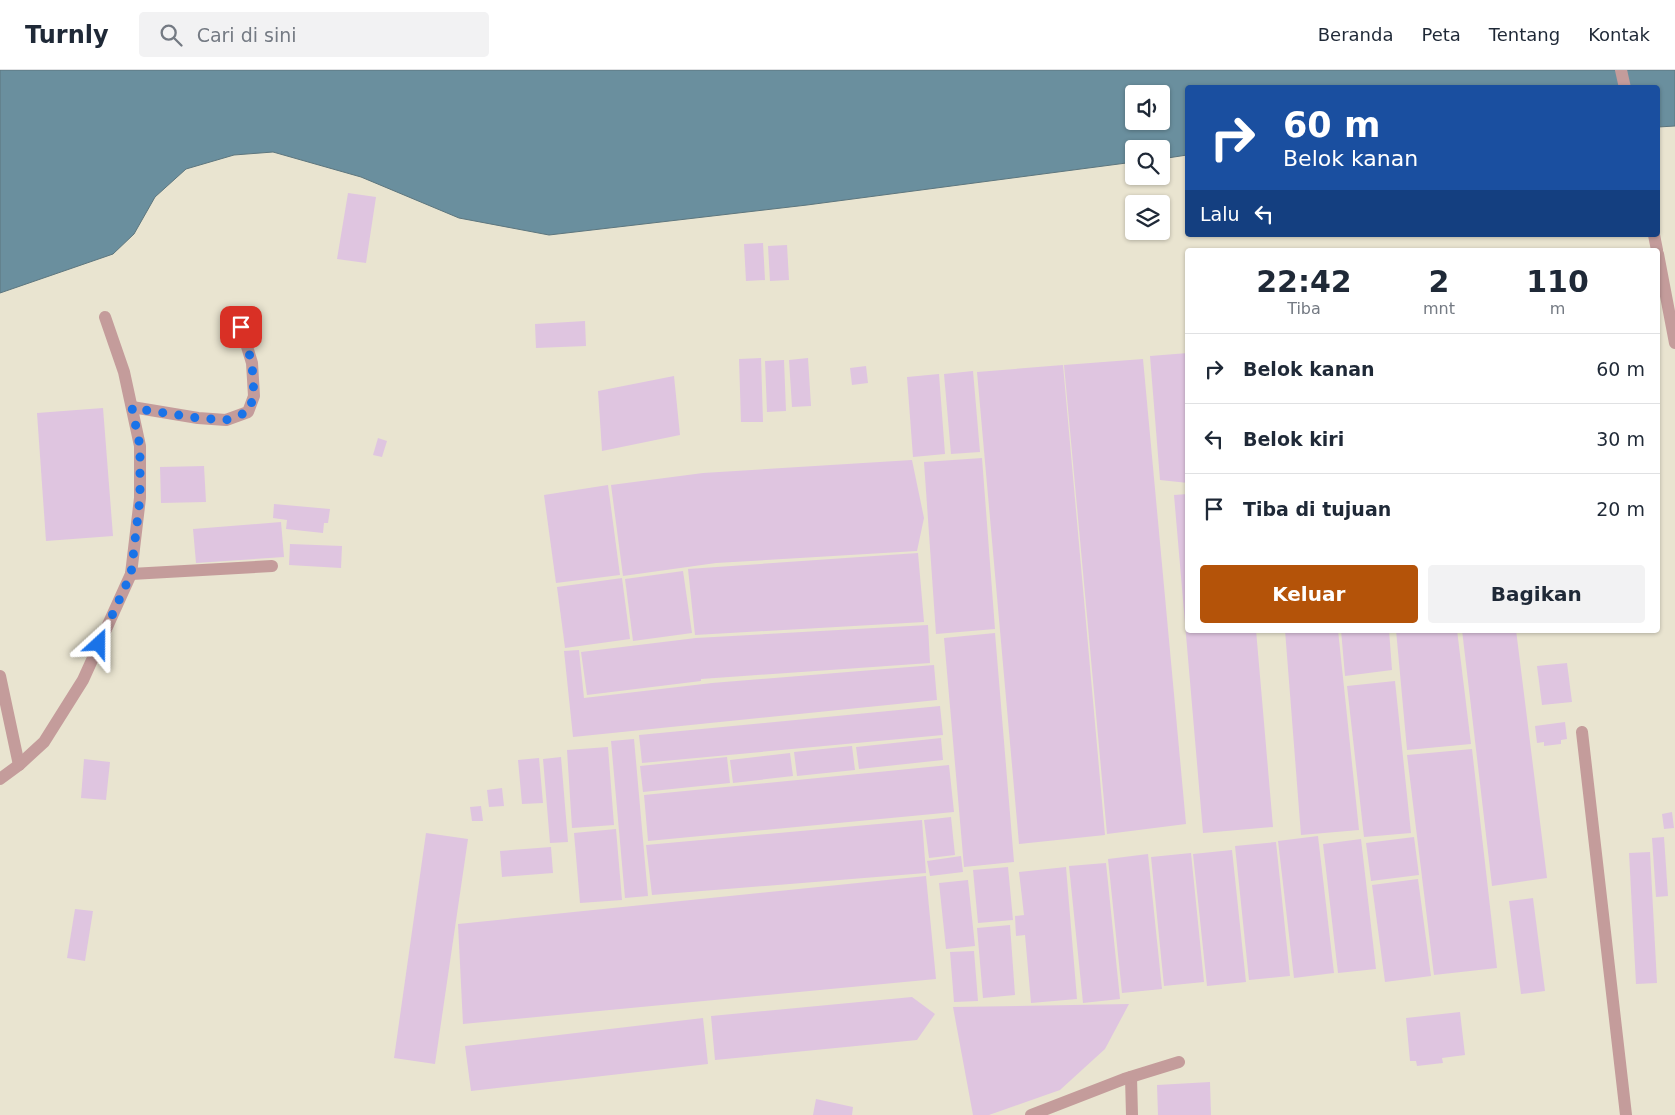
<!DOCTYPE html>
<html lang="id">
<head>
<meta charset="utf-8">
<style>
  body { margin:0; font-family:"DejaVu Sans",sans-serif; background:#f2f2f3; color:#1f2937; height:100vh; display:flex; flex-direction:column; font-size:19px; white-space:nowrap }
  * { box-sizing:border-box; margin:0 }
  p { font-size:16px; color:#747a83 }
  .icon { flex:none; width:28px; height:28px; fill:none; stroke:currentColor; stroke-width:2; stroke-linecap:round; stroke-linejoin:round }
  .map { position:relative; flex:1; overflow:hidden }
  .drawer { position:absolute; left:1185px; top:178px; width:475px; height:385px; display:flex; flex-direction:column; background:#fff; border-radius:5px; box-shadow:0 1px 4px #0004 }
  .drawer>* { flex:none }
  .guide { position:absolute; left:1185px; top:15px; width:475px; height:152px; border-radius:5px; box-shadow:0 1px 4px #0004; background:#1a4fa0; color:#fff; overflow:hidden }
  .fabs { position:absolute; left:1125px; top:15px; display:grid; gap:10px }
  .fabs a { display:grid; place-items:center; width:45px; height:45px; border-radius:5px; background:#fff; box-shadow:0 1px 4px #0004; font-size:25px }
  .pin { position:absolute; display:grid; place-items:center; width:42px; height:42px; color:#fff; margin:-21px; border-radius:10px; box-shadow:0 2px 8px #0006 }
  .me { position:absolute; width:55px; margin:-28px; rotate:24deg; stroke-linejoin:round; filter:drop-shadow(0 0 4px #0008) }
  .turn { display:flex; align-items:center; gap:18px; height:105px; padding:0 15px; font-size:22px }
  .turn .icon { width:65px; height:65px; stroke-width:2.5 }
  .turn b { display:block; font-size:35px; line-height:42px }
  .then { display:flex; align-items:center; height:48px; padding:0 15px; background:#0003; gap:10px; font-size:19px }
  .eta { display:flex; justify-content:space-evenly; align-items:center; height:85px; text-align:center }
  .eta b { font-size:30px; font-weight:700; line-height:35px }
  .button { display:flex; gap:10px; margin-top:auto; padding:10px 15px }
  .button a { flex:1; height:58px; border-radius:5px; background:#b45309; color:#fff; font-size:20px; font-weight:700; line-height:58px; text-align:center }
  .button a+a { background:#f2f2f3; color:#1f2937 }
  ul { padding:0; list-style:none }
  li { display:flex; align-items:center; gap:15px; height:70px; padding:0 15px; border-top:1px solid #e0e1e3 }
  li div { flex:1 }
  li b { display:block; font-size:19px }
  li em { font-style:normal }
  header { display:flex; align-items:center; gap:30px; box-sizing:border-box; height:70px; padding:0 25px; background:#fff; border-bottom:1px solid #e0e1e3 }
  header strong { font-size:24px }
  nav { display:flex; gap:28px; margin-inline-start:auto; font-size:18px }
  .search { width:350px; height:45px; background:#f2f2f3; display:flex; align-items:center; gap:12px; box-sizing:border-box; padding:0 18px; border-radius:5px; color:#747a83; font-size:19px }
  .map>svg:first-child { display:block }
</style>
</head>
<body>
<header>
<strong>Turnly</strong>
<div class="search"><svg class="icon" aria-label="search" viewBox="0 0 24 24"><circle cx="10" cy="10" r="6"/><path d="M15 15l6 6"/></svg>Cari di sini</div>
<nav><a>Beranda</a><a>Peta</a><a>Tentang</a><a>Kontak</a></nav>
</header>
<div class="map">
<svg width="1675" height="1045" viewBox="0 0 1675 1045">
  <rect width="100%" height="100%" fill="#e9e4d0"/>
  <path fill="#6a8f9e" stroke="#5d767e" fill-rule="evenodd" d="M0,0H1675V56L1658,57V18H1188L1187,85L1161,89V79H1134V92L807,135L549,165L459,148L361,107L273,82L234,85L186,99L155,127L134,164L113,184L0,223ZM1134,24H1161V51H1134Z"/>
  <g fill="#dfc5e0">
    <polygon points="348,123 376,127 366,193 337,189"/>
    <polygon points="763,173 765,210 746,211 744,174"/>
    <polygon points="787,175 789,210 770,211 768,176"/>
    <polygon points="585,251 586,276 536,278 535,254"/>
    <polygon points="1188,283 1188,413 1160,410 1150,286"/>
    <polygon points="761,288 763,352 741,352 739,289"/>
    <polygon points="808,288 811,336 792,337 789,290"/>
    <polygon points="1143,289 1186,754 1107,764 1064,295"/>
    <polygon points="784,290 786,341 767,342 765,291"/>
    <polygon points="1063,295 1105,765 1019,774 977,302"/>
    <polygon points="866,296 868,313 852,315 850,298"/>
    <polygon points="973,301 980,382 951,384 944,304"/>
    <polygon points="939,304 945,384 913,387 907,307"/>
    <polygon points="674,306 680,365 602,381 598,321"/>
    <polygon points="103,338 113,466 46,471 37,343"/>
    <polygon points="378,368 387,371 382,387 373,385"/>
    <polygon points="982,388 995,559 936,564 924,392"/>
    <polygon points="912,390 924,448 917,481 716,493 623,506 611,415 703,403"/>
    <polygon points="204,396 206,432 161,433 160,397"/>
    <polygon points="608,415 620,505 556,513 544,425"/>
    <polygon points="1188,424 1188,560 1256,560 1273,757 1203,763 1174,425"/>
    <polygon points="274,434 330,439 328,453 324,453 323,463 286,459 287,450 273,448"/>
    <polygon points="281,452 284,487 196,493 193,459"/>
    <polygon points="290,474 342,476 341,498 289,495"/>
    <polygon points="918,483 924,552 695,565 688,499"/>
    <polygon points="683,501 692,563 633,571 625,509"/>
    <polygon points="622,508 630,569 565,578 557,517"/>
    <polygon points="928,555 930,593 701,609 701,611 587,625 581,582 696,568"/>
    <polygon points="1285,560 1338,560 1359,760 1301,765"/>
    <polygon points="1341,560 1389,560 1392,600 1345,606"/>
    <polygon points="1396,560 1457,560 1471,674 1407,680"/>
    <polygon points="1462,560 1516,560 1547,808 1492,816"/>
    <polygon points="995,563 1014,792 964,797 944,568"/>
    <polygon points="579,580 584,628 712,613 934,595 937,630 573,667 564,581"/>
    <polygon points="1567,593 1572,632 1542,635 1537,596"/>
    <polygon points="1395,611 1411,763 1364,767 1347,616"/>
    <polygon points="940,636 943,665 642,693 639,665"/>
    <polygon points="1565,652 1567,669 1561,670 1561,674 1544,676 1544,672 1537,673 1535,656"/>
    <polygon points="941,668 943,690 859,699 856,677"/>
    <polygon points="634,669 648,826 625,828 611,671"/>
    <polygon points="852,676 855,700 797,706 794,682"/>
    <polygon points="608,677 614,755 572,758 567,680"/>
    <polygon points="1472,679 1497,898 1434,905 1407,685"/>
    <polygon points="790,683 793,706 733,713 730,690"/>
    <polygon points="561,687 568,772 550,773 543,689"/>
    <polygon points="727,687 730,713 643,722 640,696"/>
    <polygon points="539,688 543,733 522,734 518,690"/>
    <polygon points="84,689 110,692 106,730 81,728"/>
    <polygon points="949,695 954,742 648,771 644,725"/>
    <polygon points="502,718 504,736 489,737 487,720"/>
    <polygon points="481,736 483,751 472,751 470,737"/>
    <polygon points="1672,742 1674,758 1664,759 1662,744"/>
    <polygon points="951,747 955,785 929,788 924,750"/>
    <polygon points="922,750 926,803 652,825 646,775"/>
    <polygon points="616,759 622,830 580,833 574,763"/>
    <polygon points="426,763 468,769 435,994 394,988"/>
    <polygon points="1318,766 1334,903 1294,908 1278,771"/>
    <polygon points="1414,767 1419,805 1371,811 1366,773"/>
    <polygon points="1664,767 1668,826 1656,827 1652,768"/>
    <polygon points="1361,769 1376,899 1338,903 1323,774"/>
    <polygon points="1276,772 1290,906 1249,910 1235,776"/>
    <polygon points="551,777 553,803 502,807 500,781"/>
    <polygon points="1232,780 1246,912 1207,916 1193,784"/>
    <polygon points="1650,782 1657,913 1636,914 1629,783"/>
    <polygon points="1191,783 1204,912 1164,916 1151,787"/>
    <polygon points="1148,784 1162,919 1122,923 1108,789"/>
    <polygon points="961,786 963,802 930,806 927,791"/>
    <polygon points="1106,793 1120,929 1083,933 1069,796"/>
    <polygon points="1008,797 1013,850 978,853 973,800"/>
    <polygon points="1066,797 1077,929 1031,933 1025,865 1016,866 1015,846 1024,845 1019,802"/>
    <polygon points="926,806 936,909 463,954 458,854"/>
    <polygon points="1418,809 1431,906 1385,912 1372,815"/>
    <polygon points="968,810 975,876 946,879 939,813"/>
    <polygon points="1533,828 1545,921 1521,924 1509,831"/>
    <polygon points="75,839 93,841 85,891 67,888"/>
    <polygon points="1010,855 1015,925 983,928 977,858"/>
    <polygon points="974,881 978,931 954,932 950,882"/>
    <polygon points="912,927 935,944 917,970 715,990 711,946"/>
    <polygon points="1129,934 1105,979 1060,1020 989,1045 973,1045 953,937"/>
    <polygon points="1460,942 1465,985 1442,988 1443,993 1417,996 1416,991 1410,991 1406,948"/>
    <polygon points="703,948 708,994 471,1021 465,976"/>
    <polygon points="1210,1012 1211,1045 1158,1045 1157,1015"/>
    <polygon points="816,1029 853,1037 852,1045 813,1045"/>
  </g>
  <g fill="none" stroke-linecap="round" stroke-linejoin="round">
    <g stroke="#c49c9b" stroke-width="12">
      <polyline points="1621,0 1625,18"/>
      <polyline points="1654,165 1657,180"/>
      <polyline points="1658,184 1675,273"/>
      <polyline points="132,337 198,348 226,350 248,342 254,326 252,293 241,257"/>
      <polyline points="131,504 272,496"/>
      <polyline points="0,606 19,695"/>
      <polyline points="1582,662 1626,1045"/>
      <polyline points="0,709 19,695 44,672 83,610 131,504 140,428 140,376 124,302 105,247"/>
      <polyline points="1131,1007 1132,1045"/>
      <polyline points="1031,1045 1124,1009 1179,992"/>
    </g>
  </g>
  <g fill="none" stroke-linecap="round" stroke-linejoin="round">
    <polyline stroke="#1a73e8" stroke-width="9" stroke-dasharray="0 16.2" points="99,574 131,504 140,428 140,376 132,338 198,348 226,350 248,342 254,326 252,293 241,257"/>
  </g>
</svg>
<div class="fabs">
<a><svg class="icon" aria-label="sound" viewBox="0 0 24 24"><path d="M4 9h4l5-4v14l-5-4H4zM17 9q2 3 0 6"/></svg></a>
<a><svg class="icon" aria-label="search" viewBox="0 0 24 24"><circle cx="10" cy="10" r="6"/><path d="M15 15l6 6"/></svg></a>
<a><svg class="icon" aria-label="layers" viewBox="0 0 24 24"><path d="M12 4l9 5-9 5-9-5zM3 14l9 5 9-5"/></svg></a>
</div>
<div class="pin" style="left:241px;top:257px;background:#d93025"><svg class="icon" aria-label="arrive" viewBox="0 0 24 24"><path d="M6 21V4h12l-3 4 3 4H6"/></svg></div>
<svg class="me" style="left:99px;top:574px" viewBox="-20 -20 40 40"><path d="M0-17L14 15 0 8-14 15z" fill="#1a73e8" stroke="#fff" stroke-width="4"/></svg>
<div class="guide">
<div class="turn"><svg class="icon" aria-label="right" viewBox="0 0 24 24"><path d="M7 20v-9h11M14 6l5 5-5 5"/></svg><div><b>60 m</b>Belok kanan</div></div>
<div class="then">Lalu<svg class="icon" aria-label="left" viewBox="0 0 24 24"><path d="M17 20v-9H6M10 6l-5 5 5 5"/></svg></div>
</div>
<section class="drawer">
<div class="eta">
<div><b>22:42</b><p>Tiba</p></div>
<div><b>2</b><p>mnt</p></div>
<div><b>110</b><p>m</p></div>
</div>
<ul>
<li><svg class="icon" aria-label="right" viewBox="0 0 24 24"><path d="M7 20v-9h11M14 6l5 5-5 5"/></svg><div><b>Belok kanan</b></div><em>60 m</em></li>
<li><svg class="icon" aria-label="left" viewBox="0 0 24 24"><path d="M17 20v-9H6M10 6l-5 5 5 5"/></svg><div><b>Belok kiri</b></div><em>30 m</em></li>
<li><svg class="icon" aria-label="arrive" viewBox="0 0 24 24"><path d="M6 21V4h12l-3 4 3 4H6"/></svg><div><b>Tiba di tujuan</b></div><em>20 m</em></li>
</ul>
<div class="button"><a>Keluar</a><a>Bagikan</a></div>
</section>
</div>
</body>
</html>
